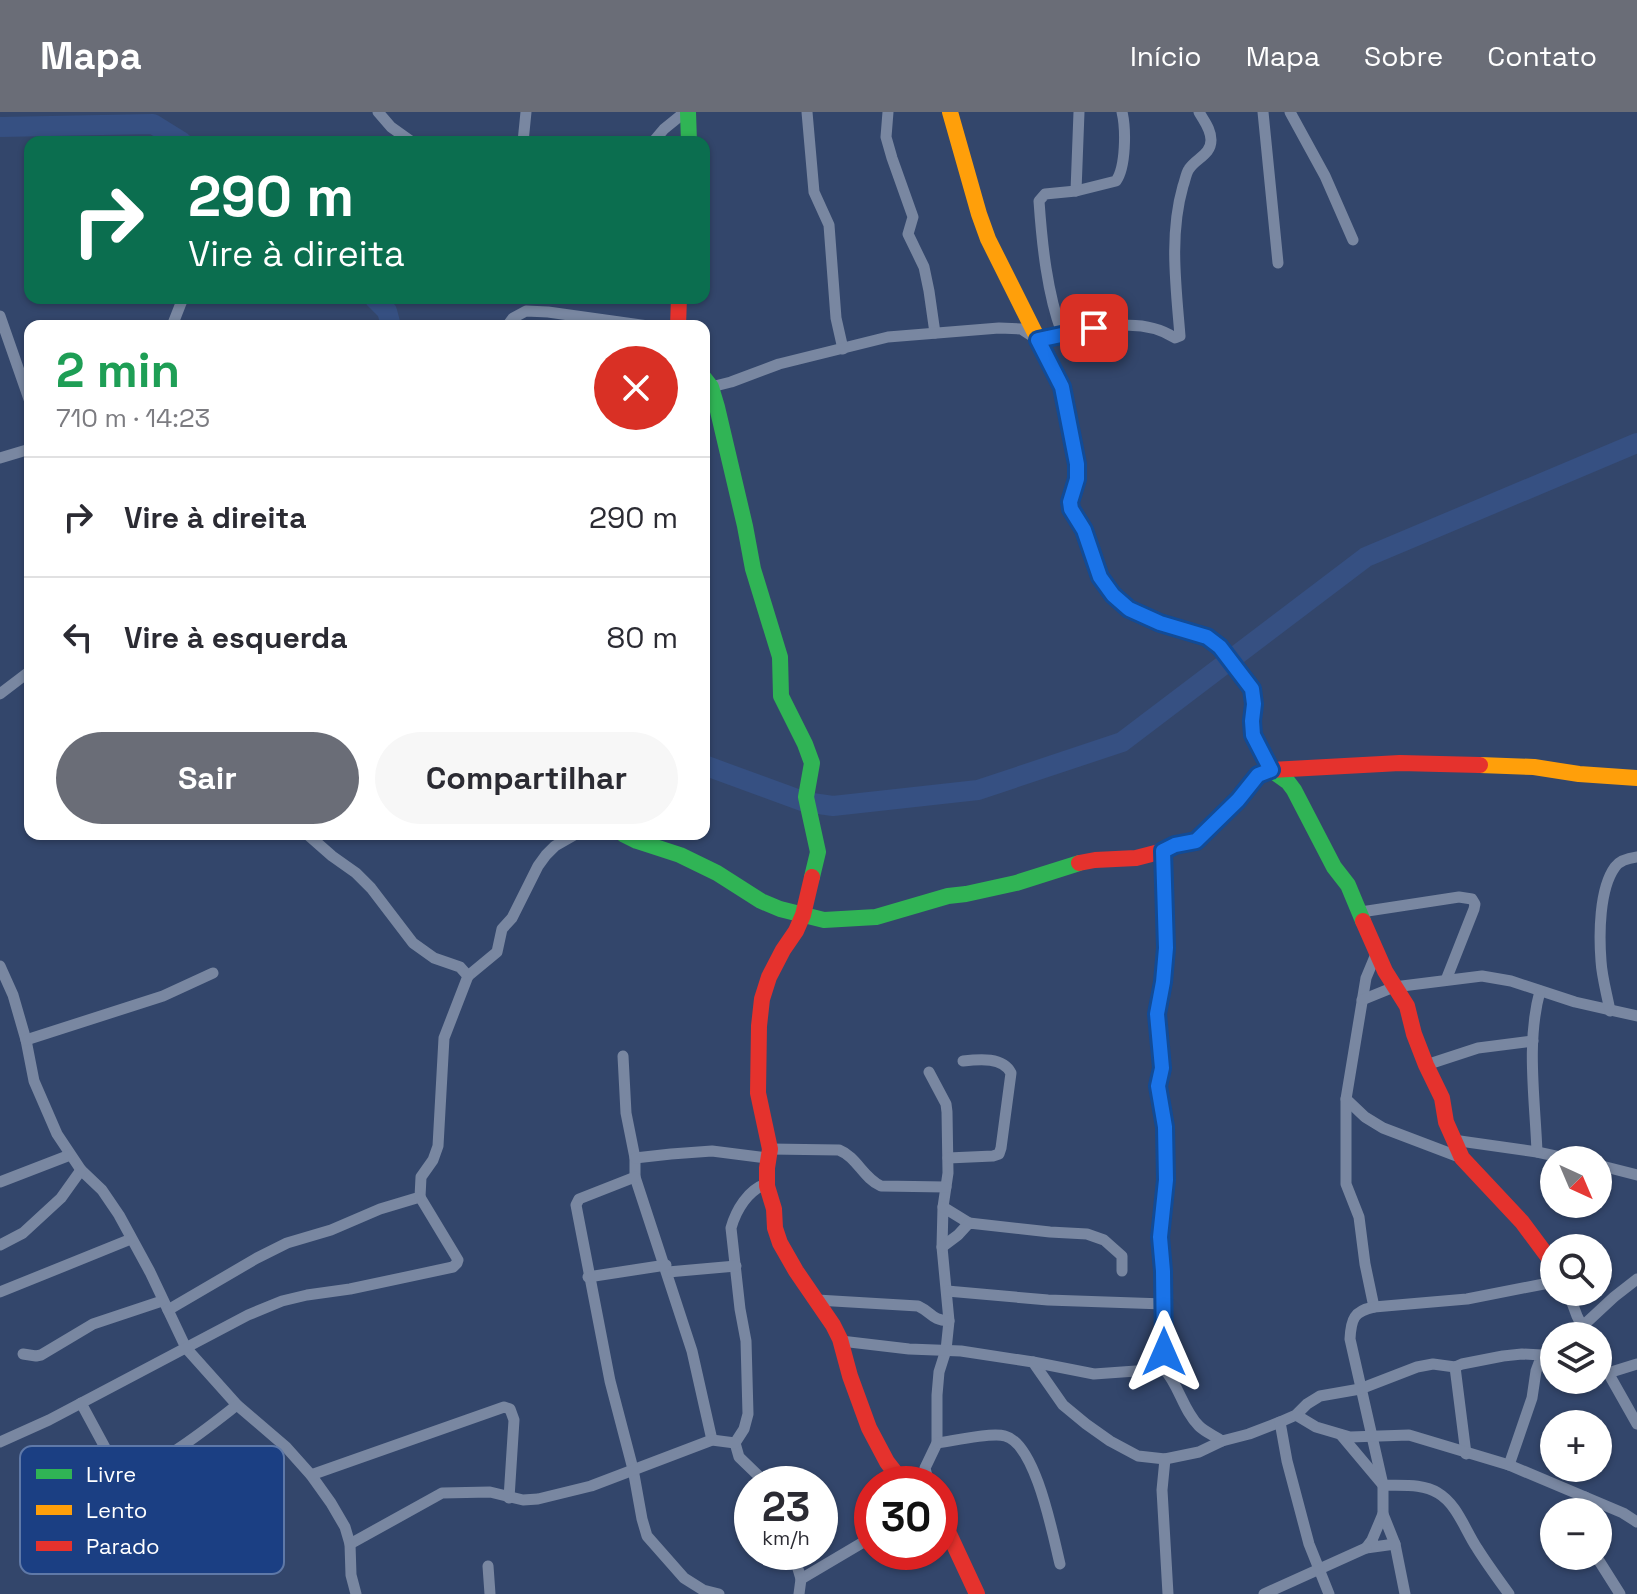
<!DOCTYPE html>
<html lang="pt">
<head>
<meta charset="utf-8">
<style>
  body { margin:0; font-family:"Space Grotesk",sans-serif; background:#f7f7f7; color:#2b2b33; height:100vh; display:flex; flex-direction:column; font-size:30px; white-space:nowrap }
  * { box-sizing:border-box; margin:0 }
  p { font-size:26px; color:#7c7c81 }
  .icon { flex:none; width:44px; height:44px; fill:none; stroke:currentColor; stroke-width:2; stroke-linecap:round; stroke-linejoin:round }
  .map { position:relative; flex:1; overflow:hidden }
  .drawer { position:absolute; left:24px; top:208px; width:686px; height:520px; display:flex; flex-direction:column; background:#fff; border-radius:16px; box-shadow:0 2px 6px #0004 }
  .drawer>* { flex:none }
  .banner { position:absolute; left:24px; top:24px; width:686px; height:168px; border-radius:16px; box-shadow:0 2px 6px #0004; background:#0b6e4f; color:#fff; overflow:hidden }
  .needle { width:52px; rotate:136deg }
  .fabs { position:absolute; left:1540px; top:1034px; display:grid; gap:16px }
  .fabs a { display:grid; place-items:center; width:72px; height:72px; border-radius:50%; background:#fff; box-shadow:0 2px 6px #0004; font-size:40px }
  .speed { position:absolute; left:734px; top:1354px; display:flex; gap:16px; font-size:40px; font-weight:700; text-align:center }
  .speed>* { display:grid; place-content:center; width:104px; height:104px; border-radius:50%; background:#fff; box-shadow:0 2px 6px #0004; line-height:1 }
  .speed small { font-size:20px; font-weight:400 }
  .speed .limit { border:12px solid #d22; background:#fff; color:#111 }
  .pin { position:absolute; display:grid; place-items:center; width:68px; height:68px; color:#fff; margin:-34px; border-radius:16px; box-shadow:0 4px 12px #0006 }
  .me { position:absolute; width:88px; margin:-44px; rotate:0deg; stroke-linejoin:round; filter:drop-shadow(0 0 6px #0008) }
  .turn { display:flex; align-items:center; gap:28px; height:168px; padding:0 32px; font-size:36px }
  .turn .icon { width:104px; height:104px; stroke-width:2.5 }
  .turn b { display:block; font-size:56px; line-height:68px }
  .round { display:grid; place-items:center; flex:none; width:84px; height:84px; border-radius:42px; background:#f7f7f7 }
  .head { display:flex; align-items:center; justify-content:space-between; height:136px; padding:0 32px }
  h1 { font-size:48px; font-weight:700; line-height:60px; color:#1e9e55 }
  .action { display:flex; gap:16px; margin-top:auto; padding:16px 32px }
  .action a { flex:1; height:92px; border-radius:48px; background:#6a6d77; color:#fff; font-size:32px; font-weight:700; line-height:92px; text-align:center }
  .action a+a { background:#f7f7f7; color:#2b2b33 }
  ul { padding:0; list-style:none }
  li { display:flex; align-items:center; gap:24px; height:120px; padding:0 32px; border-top:2px solid #e1e1e2 }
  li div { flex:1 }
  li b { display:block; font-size:30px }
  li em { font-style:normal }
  header { display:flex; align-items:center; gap:48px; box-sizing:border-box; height:112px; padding:0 40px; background:#6a6d77; color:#fff }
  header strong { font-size:38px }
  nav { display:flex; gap:44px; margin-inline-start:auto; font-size:28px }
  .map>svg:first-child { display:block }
</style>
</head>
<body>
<header>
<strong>Mapa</strong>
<nav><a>Início</a><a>Mapa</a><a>Sobre</a><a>Contato</a></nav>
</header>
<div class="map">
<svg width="1637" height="1482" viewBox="0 0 1637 1482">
  <rect width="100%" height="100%" fill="#33466b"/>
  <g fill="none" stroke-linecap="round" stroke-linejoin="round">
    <g stroke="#365082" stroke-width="20">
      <polyline points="0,15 153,12 182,30"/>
      <polyline points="374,186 387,199 391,214"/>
      <polyline points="704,653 805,690 833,694 978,678 1122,630 1366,445 1637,331"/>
    </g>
    <g stroke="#7987a1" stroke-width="11">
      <polyline points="378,0 391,15 412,30"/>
      <polyline points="807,0 814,80 829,113 836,206 843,237"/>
      <polyline points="888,0 886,25 892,46 913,105 908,122 924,155 929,179 935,221"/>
      <polyline points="1263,0 1278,151"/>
      <polyline points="1290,0 1325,64 1353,128"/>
      <polyline points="523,30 526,0"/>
      <polyline points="653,30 664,17 685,0"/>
      <polyline points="1076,79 1079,0"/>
      <polyline points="0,204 30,290"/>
      <polyline points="172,214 183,186"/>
      <polyline points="507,214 513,206 526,199 548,200 648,214"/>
      <path d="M1062,221C1047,181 1042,132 1039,89L1045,82L1076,79L1116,69C1126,55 1126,17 1122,0"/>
      <path d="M711,275L731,270L779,252L888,225L999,216L1021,217L1038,228C1045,226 1054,222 1062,221C1067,221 1071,222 1075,221C1109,214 1144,206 1175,226L1180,224C1176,174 1169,123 1183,74C1185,69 1186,61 1189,57C1196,46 1211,43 1211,28C1211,17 1204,9 1199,0"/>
      <polyline points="0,346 30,337"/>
      <polyline points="0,582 30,559"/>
      <path d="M1163,739L1166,836L1163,870L1157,902L1162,956L1158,974L1165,1015L1166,1068L1160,1125L1163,1159L1164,1257C1179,1273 1183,1298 1199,1314C1205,1320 1215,1324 1222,1329"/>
      <polyline points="1361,800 1459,785 1472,787 1475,792 1474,797 1446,868"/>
      <path d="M1376,842L1366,866L1346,987V1072L1359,1105L1365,1152L1374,1195C1354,1199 1351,1207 1350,1227L1383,1373V1402L1395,1432L1405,1482"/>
      <polyline points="0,854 13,883 26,928 34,969 57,1022 81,1058 102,1078 119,1103 150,1160 186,1236 237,1293 286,1335 311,1363 331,1391 345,1415 350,1432 351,1463 356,1482"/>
      <polyline points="468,864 497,840 502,817 512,806 538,754 546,743 555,734 576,722"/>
      <polyline points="1362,888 1394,875 1482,864 1511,869 1575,890 1637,904"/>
      <path d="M1610,899C1607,882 1602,866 1601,849C1599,823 1599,777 1615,755C1620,748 1629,746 1637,745"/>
      <polyline points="26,928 163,884 213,861"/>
      <polyline points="623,944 626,1001 635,1046 635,1065 692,1239 712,1328"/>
      <polyline points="1426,953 1478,936 1533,929"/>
      <polyline points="929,960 946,992 947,1000 948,1061 943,1095 942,1135 949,1209 946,1238 939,1260 937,1283 937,1331 925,1356 929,1372"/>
      <polyline points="1346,987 1365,1005 1383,1016 1462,1046"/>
      <polyline points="1453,1028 1537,1040 1574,1048"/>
      <path d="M770,1037L839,1038C857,1045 863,1066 881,1074L946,1075"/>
      <path d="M1537,1040C1535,987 1526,930 1540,879"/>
      <polyline points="635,1046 671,1042 712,1039 767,1046"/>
      <path d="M948,1046L993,1044L999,1042L1001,1036L1011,961C1003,945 980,947 963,949"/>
      <polyline points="1598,1053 1637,1063"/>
      <polyline points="635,1065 579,1087 576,1093 610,1269 633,1357 642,1407 647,1424 684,1466 703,1478 719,1482"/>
      <polyline points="0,1070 70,1043"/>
      <path d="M766,1072C748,1078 736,1098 731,1116L740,1197L746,1229L748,1302L744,1317L735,1331L739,1345L767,1372"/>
      <polyline points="943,1095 969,1111"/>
      <polyline points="0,1133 23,1121 61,1086 81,1058"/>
      <polyline points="942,1135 958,1123 969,1111 1050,1120 1087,1122 1104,1128 1122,1144 1122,1159"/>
      <polyline points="668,1160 736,1154"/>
      <polyline points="588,1165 666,1153"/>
      <polyline points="947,1179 1048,1188 1164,1192"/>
      <polyline points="0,1180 131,1127"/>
      <polyline points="1568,1180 1577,1204 1587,1224"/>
      <path d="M817,1188L918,1194C933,1201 931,1208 949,1209"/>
      <polyline points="1374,1195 1467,1187 1554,1170"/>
      <polyline points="168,1198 257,1146 287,1131 331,1118 380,1097 420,1085 421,1065 433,1048 438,1034 444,926 468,864 460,855 434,846 413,831 371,776 356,761 332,744 307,722"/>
      <polyline points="1572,1224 1614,1185 1637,1167"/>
      <polyline points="841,1229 909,1237 961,1239 1033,1250 1063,1293 1086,1312 1110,1329 1138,1344 1165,1347 1199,1340 1222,1329 1249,1322 1280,1310 1296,1303 1307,1292 1320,1284 1360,1277 1417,1255 1433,1252 1455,1255 1462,1252 1503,1244 1522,1242 1542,1243 1536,1259 1532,1286 1509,1353"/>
      <polyline points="23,1242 36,1244 41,1243 93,1212 162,1189"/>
      <polyline points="1542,1243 1554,1236"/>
      <polyline points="1598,1243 1637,1312"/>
      <polyline points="1033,1250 1094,1262 1164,1257"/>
      <polyline points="1455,1255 1466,1342"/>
      <polyline points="1608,1261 1637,1252"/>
      <path d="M81,1291L115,1354C120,1358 121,1359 127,1359C153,1361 215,1310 237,1293"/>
      <polyline points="1296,1303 1316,1315 1350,1325 1409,1323 1509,1353 1623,1401 1637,1410"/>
      <polyline points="1280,1310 1287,1349 1309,1432 1329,1482"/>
      <path d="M1341,1323L1383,1373C1400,1374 1422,1371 1438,1381C1457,1392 1465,1418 1477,1436C1487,1452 1498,1467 1509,1482"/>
      <polyline points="0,1330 49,1308 248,1203 282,1189 307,1183 350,1177 453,1155 457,1151 458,1148 420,1085"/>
      <path d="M937,1331C953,1329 991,1320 1005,1324C1036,1332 1053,1424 1060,1452"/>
      <polyline points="1165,1347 1162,1378 1168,1482"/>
      <polyline points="311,1363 504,1295 510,1297 514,1308 509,1386"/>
      <polyline points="1580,1400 1585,1385"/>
      <polyline points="1383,1402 1372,1428 1366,1436 1395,1432"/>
      <polyline points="350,1432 442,1381 490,1380 523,1388 538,1387 591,1374 712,1328 735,1331"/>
      <polyline points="793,1440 801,1467 799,1482"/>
      <polyline points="1596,1444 1620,1482"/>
      <polyline points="488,1454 490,1482"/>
      <polyline points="801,1467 872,1425"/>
      <polyline points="1264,1482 1366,1436"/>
    </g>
    <g stroke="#30b455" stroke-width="16">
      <polyline points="688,0 689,30"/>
      <polyline points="704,266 711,275 717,295 745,414 753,457 780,545 781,584 805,632 812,651 806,685 818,740 812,765"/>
      <polyline points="1121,490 1129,497 1160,511 1207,525 1220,535 1252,577 1254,592 1252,609 1253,623 1271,658 1288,670 1294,678 1334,755 1348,773 1363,809"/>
      <polyline points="623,722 637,729 680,743 717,761 761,789 780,797 824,808 876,805 948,784 966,782 1016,771 1079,751"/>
    </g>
    <g stroke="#ff9f0a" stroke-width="16">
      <polyline points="950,0 979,102 988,127 1062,275 1077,352 1077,367 1070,390 1071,397 1084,418 1100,465 1113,483 1121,490"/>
      <polyline points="1480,653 1534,655 1579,662 1637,666"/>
    </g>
    <g stroke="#e5322d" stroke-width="16">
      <polyline points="678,214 679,186"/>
      <polyline points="1079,751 1095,748 1136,746 1163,739 1175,733 1196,729 1238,688 1258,663 1271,658 1400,651 1480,653"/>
      <polyline points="812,765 803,803 796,819 783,838 769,865 762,887 759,914 758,981 770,1037 767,1056 767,1074 774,1097 775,1116 780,1131 796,1159 833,1213 840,1227 850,1264 869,1316 887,1350 904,1372"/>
      <polyline points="1363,809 1385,859 1407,894 1414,922 1426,953 1442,986 1446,1010 1462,1046 1522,1110 1554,1153"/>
      <polyline points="940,1410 950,1424 977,1482"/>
    </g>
  </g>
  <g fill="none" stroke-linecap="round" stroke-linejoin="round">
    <g stroke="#114b97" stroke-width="20">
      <polyline id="route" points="1094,216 1038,228 1062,275 1077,352 1077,367 1070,390 1071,397 1084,418 1100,465 1113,483 1129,497 1160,511 1207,525 1220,535 1252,577 1254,592 1252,609 1253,623 1271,658 1258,663 1238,688 1196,729 1175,733 1163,739 1166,836 1163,870 1157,902 1162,956 1158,974 1165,1015 1166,1068 1160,1125 1163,1159 1164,1240"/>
    </g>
    <use href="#route" stroke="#1a73e8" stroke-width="14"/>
  </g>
  <rect x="20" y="1334" width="264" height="128" rx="12" fill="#1b3f83" stroke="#5f79a8" stroke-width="2"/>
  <rect x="36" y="1357" width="36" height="10" fill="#30b455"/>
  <rect x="36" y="1393" width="36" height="10" fill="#ff9f0a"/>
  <rect x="36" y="1429" width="36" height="10" fill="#e5322d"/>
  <g font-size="22" fill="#fff">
    <text x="86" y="1370">Livre</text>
    <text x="86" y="1406">Lento</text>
    <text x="86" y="1442">Parado</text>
  </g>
</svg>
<div class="fabs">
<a><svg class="needle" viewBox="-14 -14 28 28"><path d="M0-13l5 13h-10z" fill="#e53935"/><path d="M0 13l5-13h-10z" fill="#7c7c81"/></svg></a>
<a><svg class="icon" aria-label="search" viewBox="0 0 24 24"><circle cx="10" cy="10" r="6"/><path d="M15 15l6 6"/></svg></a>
<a><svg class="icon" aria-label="layers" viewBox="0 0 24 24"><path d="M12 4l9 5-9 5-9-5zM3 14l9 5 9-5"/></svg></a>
<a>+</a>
<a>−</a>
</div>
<div class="speed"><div>23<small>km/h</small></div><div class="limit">30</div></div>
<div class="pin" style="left:1094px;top:216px;background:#d93025"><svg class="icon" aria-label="arrive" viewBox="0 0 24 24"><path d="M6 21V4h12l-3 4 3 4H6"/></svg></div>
<svg class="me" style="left:1164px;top:1240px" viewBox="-20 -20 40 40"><path d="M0-17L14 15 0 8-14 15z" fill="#1a73e8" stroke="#fff" stroke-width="4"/></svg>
<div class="banner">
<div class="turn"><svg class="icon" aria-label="right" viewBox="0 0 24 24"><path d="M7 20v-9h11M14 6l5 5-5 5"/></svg><div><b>290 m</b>Vire à direita</div></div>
</div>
<section class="drawer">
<div class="head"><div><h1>2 min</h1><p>710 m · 14:23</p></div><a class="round" style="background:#d93025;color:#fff"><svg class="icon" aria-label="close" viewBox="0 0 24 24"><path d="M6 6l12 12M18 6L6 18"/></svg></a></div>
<ul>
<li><svg class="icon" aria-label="right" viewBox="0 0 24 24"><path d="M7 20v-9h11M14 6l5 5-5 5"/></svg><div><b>Vire à direita</b></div><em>290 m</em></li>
<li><svg class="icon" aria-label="left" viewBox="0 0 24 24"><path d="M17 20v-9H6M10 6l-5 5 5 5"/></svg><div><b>Vire à esquerda</b></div><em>80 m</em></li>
</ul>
<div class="action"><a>Sair</a><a>Compartilhar</a></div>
</section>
</div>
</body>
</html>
